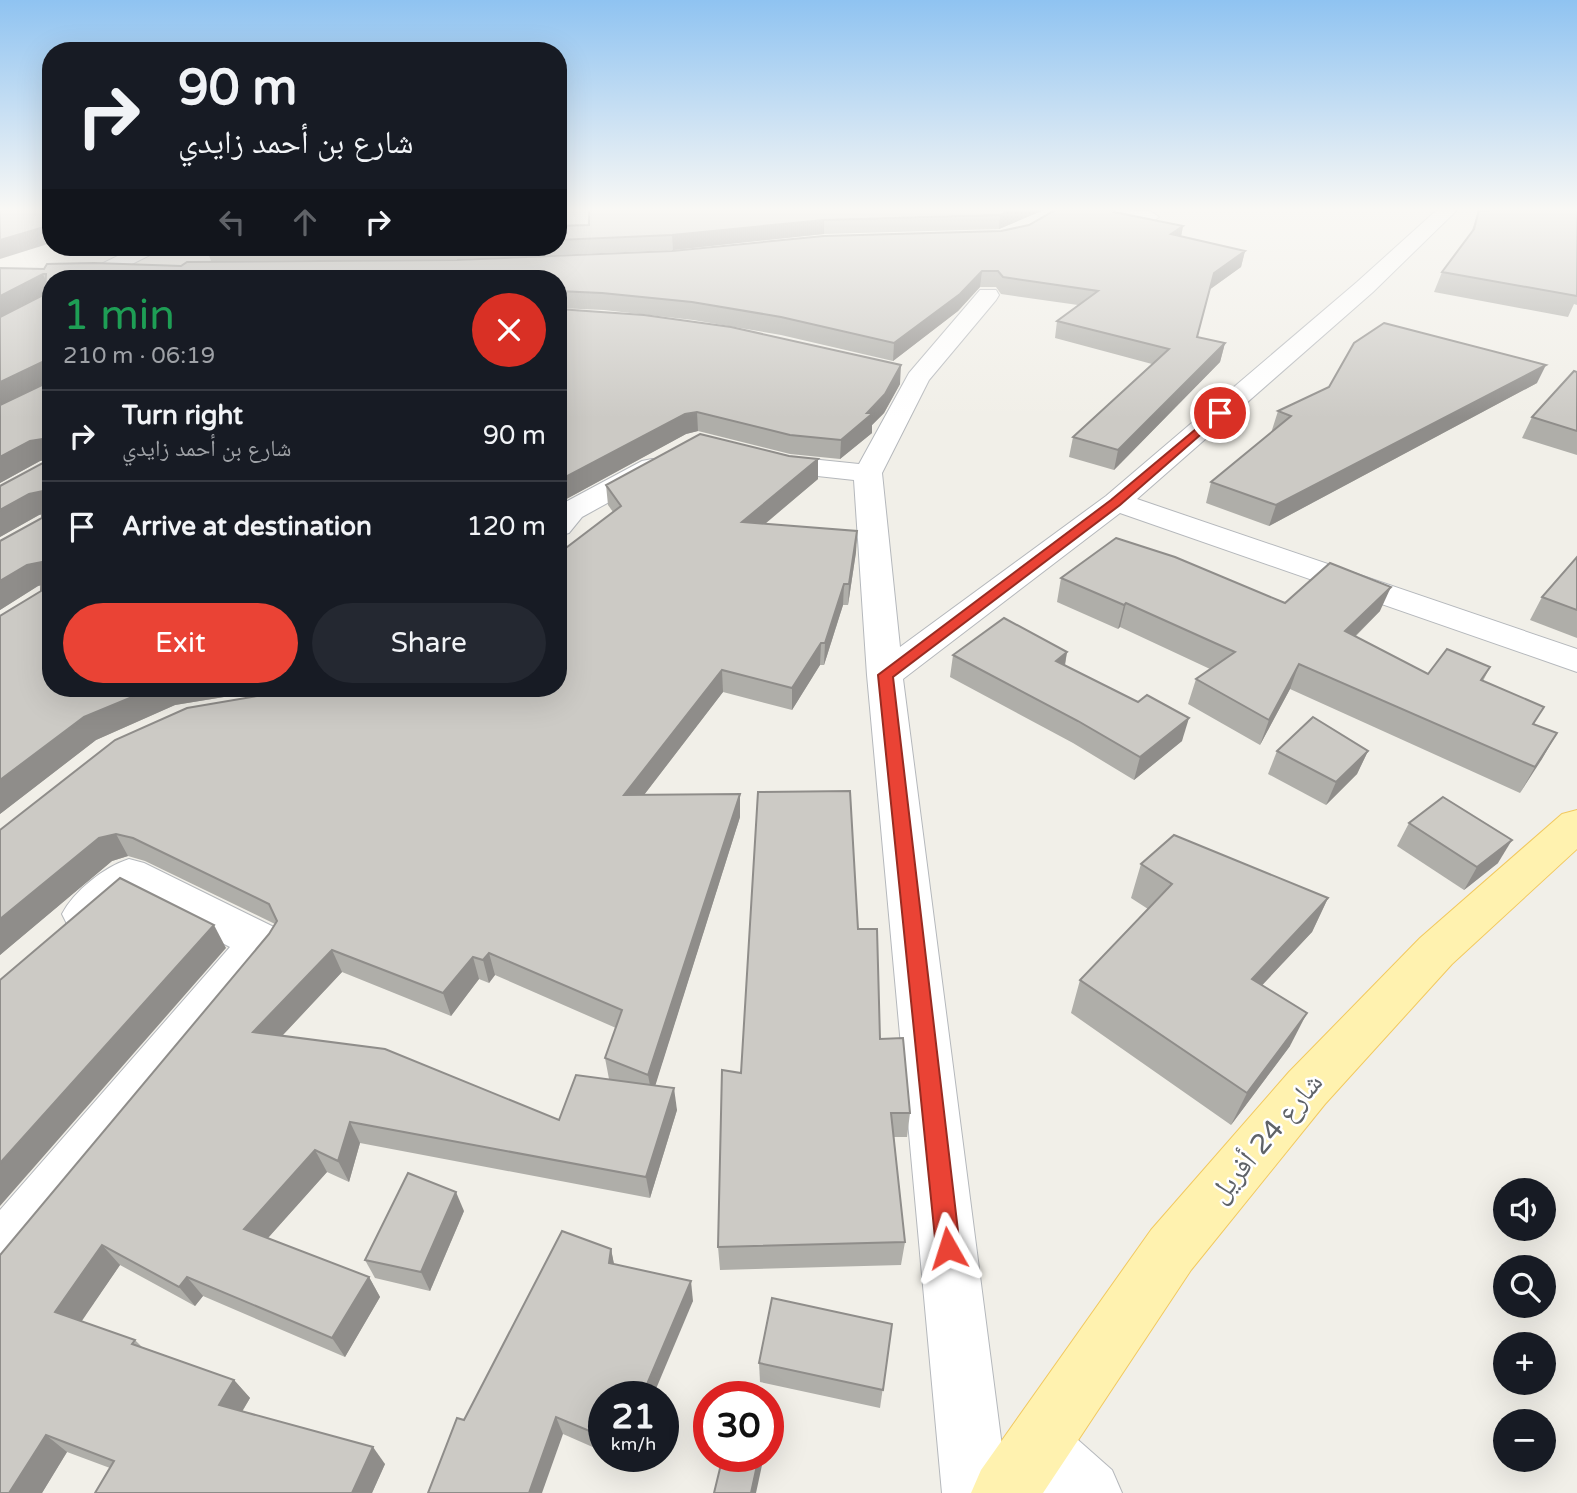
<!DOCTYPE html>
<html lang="en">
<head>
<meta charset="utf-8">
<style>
  body { margin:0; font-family:"Varela Round","Noto Naskh Arabic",sans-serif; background:#242831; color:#f1f3f6; height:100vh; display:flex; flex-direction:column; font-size:26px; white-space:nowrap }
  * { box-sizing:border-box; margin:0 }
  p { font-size:23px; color:#9ea1a6 }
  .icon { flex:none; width:38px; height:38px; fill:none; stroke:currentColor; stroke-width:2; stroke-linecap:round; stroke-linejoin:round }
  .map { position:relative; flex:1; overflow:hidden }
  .panel { position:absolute; left:42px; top:270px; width:525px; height:427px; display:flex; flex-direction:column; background:#171b24; border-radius:28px; box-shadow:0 7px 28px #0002 }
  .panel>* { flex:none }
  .banner { position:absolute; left:42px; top:42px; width:525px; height:214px; border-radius:28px; box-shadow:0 7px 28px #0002; background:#171b24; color:#f1f3f6; overflow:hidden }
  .fabs { position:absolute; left:1493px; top:1178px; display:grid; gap:14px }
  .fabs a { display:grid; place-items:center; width:63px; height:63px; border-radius:50%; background:#171b24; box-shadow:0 7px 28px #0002; font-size:35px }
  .speed { position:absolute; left:588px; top:1381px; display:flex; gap:14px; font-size:35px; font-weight:700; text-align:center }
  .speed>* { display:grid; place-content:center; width:91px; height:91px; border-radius:50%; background:#171b24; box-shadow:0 7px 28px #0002; line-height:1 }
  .speed small { font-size:18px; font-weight:400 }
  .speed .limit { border:10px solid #d22; background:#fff; color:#111 }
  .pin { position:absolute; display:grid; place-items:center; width:60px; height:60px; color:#fff; margin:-30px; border:4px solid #fff; border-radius:50%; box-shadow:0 2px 7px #0007 }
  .me { position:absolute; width:77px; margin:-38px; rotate:354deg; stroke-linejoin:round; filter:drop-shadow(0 0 5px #0008) }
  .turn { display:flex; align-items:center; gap:24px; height:147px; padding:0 21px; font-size:32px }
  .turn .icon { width:91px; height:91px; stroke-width:2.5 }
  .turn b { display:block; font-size:49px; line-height:60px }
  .lanes { display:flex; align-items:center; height:66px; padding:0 21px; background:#0003; justify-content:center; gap:35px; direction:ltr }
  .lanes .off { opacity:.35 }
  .round { display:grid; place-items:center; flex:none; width:74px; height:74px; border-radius:37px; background:#242831 }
  .summary { display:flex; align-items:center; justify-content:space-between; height:119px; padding:0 21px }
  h1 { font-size:42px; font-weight:600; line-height:52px; color:#1e9e55 }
  .cta { display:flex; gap:14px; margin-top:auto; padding:14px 21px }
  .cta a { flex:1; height:80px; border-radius:42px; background:#ea4335; color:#fff; font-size:28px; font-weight:600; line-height:80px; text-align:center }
  .cta a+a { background:#242831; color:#f1f3f6 }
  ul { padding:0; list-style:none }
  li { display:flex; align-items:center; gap:21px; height:91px; padding:0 21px; border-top:2px solid #363941 }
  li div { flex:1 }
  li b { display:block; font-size:26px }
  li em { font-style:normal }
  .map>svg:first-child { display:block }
</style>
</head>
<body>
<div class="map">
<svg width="1577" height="1493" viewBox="0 0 1577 1493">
  <rect width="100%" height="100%" fill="#f1efe8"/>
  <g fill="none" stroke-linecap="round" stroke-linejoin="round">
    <g stroke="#b5b8bc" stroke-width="2">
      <g id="minor">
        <polygon points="1098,209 1150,211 1159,217 1150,223 1083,220 1074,214 1080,209"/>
        <polygon points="1438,209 1458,209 1373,292 1137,499 1577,649 1577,672 1120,513 903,679 1008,1493 942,1493 867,675 854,480 790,473 757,465 753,459 757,453 767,451 791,457 859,464 909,373 980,290 996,290 999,295 996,300 929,380 882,473 900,647 1106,496 1357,282"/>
        <polygon points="136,247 161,247 158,251 104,278 77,278 81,274"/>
        <polygon points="652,459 662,461 666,467 662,473 582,517 569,533 558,536 560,505 642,461"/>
        <path d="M129,859L144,863L278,929L285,942L278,955L20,1273L0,1282V1210L230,947L133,897C111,916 100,937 68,926L62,914C74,891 104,867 129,859Z"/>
        <polygon points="1037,1415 1060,1424 1112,1470 1122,1493 1040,1493 1014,1470 1005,1447 1014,1424"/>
      </g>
    </g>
    <g stroke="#f2c960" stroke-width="2">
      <polygon id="major" points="1577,810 1577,849 1452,964 1325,1104 1191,1270 1043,1493 971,1493 981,1470 1151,1230 1289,1072 1420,938 1562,814"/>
    </g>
    <use href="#minor" fill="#fff" fill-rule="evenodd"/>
    <use href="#major" fill="#fff2af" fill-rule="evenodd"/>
  </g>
  <g fill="#afaea9" fill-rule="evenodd">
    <polygon points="1046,209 999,229 824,234 673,250 460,259 211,261 206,247 558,247 558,226"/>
    <polygon points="1057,209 1116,209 1116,212 1183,226 1181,236 1245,251 1241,267 1209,290 1197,337 1225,343 1220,362 1114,470 1069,457 1073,437 1152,364 1055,338 1057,321 1078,305 1001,294 996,287 980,287 958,311 893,361 781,335 693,320 604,310 558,308 558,278 51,278 51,688 269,688 260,691 175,705 96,740 0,814 0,616 41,591 41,585 38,586 0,610 0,541 42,518 42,514 39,515 0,537 0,486 43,463 43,460 40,461 0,483 0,317 45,293 0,317 0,268 44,269 47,264 94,263 181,266 187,262 457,260 672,251 824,236 1001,231 1029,225"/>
    <polygon points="1577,209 1577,305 1574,304 1568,317 1434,292 1442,272 1471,233 1479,210 1487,211"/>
    <polygon points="558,309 900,384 884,413 872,425 872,433 840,459 790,454 698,431 686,434 559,503 558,505"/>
    <polygon points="1577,372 1577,455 1522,438 1532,417"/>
    <polygon points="1537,383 1269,526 1206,503 1211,482 1273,431 1272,430 1278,411"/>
    <path d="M789,456L818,459V479L765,524L857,531L856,552L848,605H843L824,665H820L792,710L723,692L644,795L740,817L655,1085L677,1110L650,1198L360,1143L349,1182L327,1172L268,1238L369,1277L380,1297L345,1357L203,1296L195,1306L120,1265L81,1321L135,1340L142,1347L234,1380L250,1398L242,1412L385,1464L372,1493H95L110,1468L67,1452L42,1493L2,1255L269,934L275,924L145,861L128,856L112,861L0,955V830L558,688L613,512L608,505L606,485ZM342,972L451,1016L479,979L489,983L495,975L616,1028L605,1058L609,1079L559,1120L282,1036Z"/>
    <polygon points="1577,557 1577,638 1530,620 1542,597"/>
    <polygon points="1061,578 1285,603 1380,611 1355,637 1428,674 1490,667 1483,681 1534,724 1557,733 1520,793 1290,689 1260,745 1188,704 1196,679 1210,669 1120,627 1118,629 1057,602"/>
    <polygon points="1067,652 1065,666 1182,741 1134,780 1073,743 950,677 953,655"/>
    <polygon points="1277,751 1368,751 1357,774 1326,805 1268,774"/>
    <polygon points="1409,823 1498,863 1464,890 1397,846"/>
    <polygon points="1141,864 1328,898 1312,932 1262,985 1290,1046 1231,1125 1071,1013 1080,980 1148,909 1131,898"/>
    <polygon points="858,929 880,1039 910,1113 907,1137 894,1137 905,1242 901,1265 720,1270 718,1247 741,1073"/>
    <polygon points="464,1211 430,1291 375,1278 365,1260"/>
    <polygon points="611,1249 614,1265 693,1301 604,1396 604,1452 563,1434 464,1420"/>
    <polygon points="892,1324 880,1408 760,1382 759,1363"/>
    <polygon points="613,1456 628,1456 626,1462"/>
  </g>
  <g fill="#8f8d8a">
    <polygon points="1014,209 1046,209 999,229 1000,215"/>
    <polygon points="824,220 824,234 673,250 672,235"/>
    <polygon points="51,225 51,243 0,259 0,240"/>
    <polygon points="1183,226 1180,242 1171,234"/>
    <polygon points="1245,251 1241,267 1209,290 1214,273"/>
    <polygon points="982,271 980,287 958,311 893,361 894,343"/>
    <polygon points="43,274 50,291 0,317 0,296"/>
    <polygon points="1225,343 1220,362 1114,470 1118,450"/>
    <polygon points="42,362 50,381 0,405 0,382"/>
    <polygon points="901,365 900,384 884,413 872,425 872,433 840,459 841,440 867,413"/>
    <polygon points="1546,365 1537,383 1269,526 1276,505"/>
    <polygon points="697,412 698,431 686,434 559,503 558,505 558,481 685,414"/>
    <polygon points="43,439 51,459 40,461 0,483 0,457 30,441"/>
    <polygon points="818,459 818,479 742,543 742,522"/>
    <polygon points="43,491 51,512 39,515 0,537 0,510 29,494"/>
    <polygon points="857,531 856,552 848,605 849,584"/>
    <polygon points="42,562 51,583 38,586 0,610 0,581 27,565"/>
    <polygon points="844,584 843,605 824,665 825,643"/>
    <polygon points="1391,587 1380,611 1335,656 1345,631"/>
    <polygon points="1126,603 1120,627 1118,629 1124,605"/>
    <polygon points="821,643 820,665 792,710 792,688"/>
    <polygon points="1067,652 1063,674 1056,661"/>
    <polygon points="1299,664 1290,689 1260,745 1269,720"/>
    <polygon points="722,670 723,692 627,817 624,795"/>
    <polygon points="154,688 269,688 260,691 175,705 96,740 0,814 0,780 84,717"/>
    <polygon points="1189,718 1182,741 1134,780 1140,757"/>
    <polygon points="1557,733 1542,759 1520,793 1535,767"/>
    <polygon points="1368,751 1357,774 1326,805 1336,782"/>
    <polygon points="740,794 740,817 652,1096 648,1075"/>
    <polygon points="116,834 128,856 112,861 0,955 0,919 99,838"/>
    <polygon points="1512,840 1498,863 1464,890 1477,867"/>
    <polygon points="1328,898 1312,932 1237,1012 1252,979"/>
    <polygon points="214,925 226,948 0,1206 0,1163"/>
    <polygon points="332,950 342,972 265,1054 253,1032"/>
    <polygon points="489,953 495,975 489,983 483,960"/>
    <polygon points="473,957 479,979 451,1016 443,993"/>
    <polygon points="1307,1013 1290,1046 1231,1125 1247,1093"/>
    <polygon points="674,1088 677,1110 650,1198 646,1177"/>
    <polygon points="350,1122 360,1143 349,1182 338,1161"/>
    <polygon points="315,1150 327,1172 258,1249 244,1229"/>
    <polygon points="456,1192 464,1211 430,1291 421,1272"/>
    <polygon points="102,1245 120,1265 75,1331 55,1312"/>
    <polygon points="611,1249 615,1269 609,1263"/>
    <polygon points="187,1277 203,1296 195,1306 179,1287"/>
    <polygon points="369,1277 380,1297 345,1357 332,1338"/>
    <polygon points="691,1281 693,1301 653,1396 642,1396"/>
    <polygon points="234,1380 250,1398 235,1423 219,1405"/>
    <polygon points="771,1404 772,1422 768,1437 768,1417"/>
    <polygon points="556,1417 563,1434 542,1493 529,1493"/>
    <polygon points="46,1435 67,1452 42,1493 9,1493"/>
    <polygon points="373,1447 385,1464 372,1493 352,1493"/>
    <polygon points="759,1456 764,1456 756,1493 751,1493"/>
  </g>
  <g fill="#cccac5" stroke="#8f8d8a" stroke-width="2">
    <polygon points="0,209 51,209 51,225 0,240"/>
    <polygon points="589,209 1014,209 1000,215 824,220 672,235 558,240 558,226 589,225"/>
    <polygon points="1057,209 1116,209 1114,212 1183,226 1171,234 1245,251 1214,273 1197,337 1225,343 1118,450 1073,437 1169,349 1057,321 1098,291 1003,277 998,271 982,271 960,294 894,343 781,317 692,302 602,293 558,291 558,278 51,278 51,688 154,688 84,717 0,780 0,616 41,591 42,562 27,565 0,581 0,541 42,518 43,491 29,494 0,510 0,486 43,463 43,439 30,441 0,457 0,405 44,384 45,363 42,362 0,382 0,317 45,294 46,274 43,274 0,296 0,268 44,269 47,264 94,263 181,266 187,262 457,260 672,251 824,236 1001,231 1029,225"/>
    <polygon points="1489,209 1577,209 1577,296 1442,272 1474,229 1479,210 1487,211"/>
    <polygon points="558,309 644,315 731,327 901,365 885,394 867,413 873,413 841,440 790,435 697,412 685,414 558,481"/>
    <polygon points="1384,323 1546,365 1276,505 1211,482 1291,416 1278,411 1329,387 1354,343"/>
    <polygon points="1574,371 1577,372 1577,431 1532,417"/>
    <polygon points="700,434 789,456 818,459 742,522 857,531 849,584 844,584 825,643 821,643 792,688 722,670 624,795 740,794 648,1075 605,1058 622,1010 489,953 483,960 473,957 443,993 332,950 253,1032 385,1049 559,1120 576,1075 674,1088 646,1177 350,1122 338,1161 315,1150 244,1229 369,1277 332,1338 187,1277 179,1287 102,1245 55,1312 135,1340 132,1344 234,1380 219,1405 373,1447 352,1493 95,1493 114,1461 46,1435 9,1493 0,1493 0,1255 269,934 277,921 269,904 133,838 116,834 99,838 0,919 0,830 115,740 187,708 275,693 286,688 558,688 558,554 621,506 606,485"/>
    <polygon points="1116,538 1175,557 1285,603 1330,563 1391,587 1345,631 1428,674 1447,649 1490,667 1481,680 1544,707 1533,724 1557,733 1535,767 1299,664 1269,720 1196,679 1235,652 1126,603 1124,605 1061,578"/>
    <polygon points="1577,557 1577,610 1542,597"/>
    <polygon points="1004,618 1067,652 1056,661 1138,702 1147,695 1189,718 1140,757 1078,721 953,655"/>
    <polygon points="1313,717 1368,751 1336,782 1277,751"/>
    <polygon points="850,791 858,929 877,929 880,1039 903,1038 910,1113 891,1113 905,1242 718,1247 722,1070 741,1073 758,792"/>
    <polygon points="1443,797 1512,840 1477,867 1409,823"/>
    <polygon points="1174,835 1328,898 1252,979 1307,1013 1247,1093 1080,980 1172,884 1141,864"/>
    <polygon points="120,878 214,925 0,1163 0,980"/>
    <polygon points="408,1173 456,1192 421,1272 365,1260"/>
    <polygon points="562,1231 611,1249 609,1263 691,1281 642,1396 604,1396 604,1437 556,1417 529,1493 428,1493 457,1418 464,1420"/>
    <polygon points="772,1298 892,1324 883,1390 759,1363"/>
    <polygon points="768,1403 771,1404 768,1417"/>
    <polygon points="723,1456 759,1456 751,1493 714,1493"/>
  </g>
  <linearGradient id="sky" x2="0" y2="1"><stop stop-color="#8fc3f1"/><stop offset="0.5" stop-color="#f9f8f5"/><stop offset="1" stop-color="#f9f8f5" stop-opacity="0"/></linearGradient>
  <rect width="1577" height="418" fill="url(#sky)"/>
  <polygon fill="#ea4335" stroke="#982c22" stroke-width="2" points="1220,409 1223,410 1223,415 1120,505 893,677 960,1248 956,1256 948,1259 940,1256 936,1248 878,675 1111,500"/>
  <g text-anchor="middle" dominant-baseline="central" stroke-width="5" stroke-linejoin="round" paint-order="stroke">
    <g font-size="28" fill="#5f6368" stroke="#fff">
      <text transform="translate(1266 1138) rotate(-50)">شارع 24 أفريل</text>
    </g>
  </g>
</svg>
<div class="fabs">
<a><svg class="icon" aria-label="sound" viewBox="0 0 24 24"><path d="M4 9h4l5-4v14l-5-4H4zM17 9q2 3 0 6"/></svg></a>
<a><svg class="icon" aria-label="search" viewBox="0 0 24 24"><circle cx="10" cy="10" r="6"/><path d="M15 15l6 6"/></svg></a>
<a>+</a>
<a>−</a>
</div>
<div class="speed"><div>21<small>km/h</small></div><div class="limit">30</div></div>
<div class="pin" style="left:1220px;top:413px;background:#d93025"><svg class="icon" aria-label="arrive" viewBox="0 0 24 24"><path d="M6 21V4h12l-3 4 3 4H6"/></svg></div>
<svg class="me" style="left:948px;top:1248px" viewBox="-20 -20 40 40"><path d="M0-17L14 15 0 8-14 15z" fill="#ea4335" stroke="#fff" stroke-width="4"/></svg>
<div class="banner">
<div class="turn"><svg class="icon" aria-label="right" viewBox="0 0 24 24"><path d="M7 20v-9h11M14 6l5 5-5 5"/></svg><div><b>90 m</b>شارع بن أحمد زايدي</div></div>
<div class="lanes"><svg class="icon off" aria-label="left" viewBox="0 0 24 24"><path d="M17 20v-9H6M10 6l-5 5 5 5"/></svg><svg class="icon off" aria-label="ahead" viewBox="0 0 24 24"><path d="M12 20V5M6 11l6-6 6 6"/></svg><svg class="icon" aria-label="right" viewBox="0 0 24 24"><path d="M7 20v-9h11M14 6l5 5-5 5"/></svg></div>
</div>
<section class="panel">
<div class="summary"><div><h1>1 min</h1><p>210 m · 06:19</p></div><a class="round" style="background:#d93025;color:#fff"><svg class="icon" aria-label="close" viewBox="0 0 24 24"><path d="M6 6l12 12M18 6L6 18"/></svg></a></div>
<ul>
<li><svg class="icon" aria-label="right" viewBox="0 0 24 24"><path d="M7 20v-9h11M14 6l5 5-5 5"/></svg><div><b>Turn right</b><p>شارع بن أحمد زايدي</p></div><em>90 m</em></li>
<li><svg class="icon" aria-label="arrive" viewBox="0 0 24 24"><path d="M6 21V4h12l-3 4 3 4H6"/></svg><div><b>Arrive at destination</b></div><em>120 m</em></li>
</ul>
<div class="cta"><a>Exit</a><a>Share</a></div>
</section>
</div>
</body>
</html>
